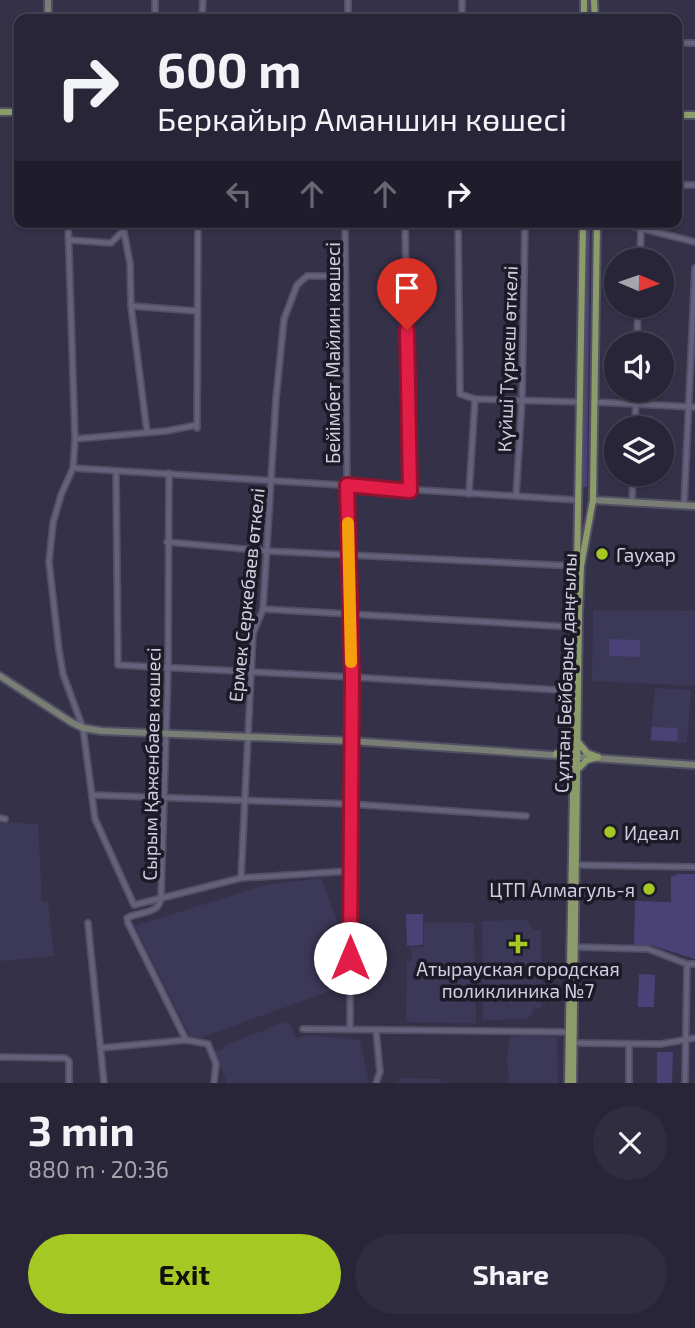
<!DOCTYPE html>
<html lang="en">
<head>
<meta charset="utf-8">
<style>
  body { margin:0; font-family:"Exo 2",sans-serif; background:#2f2d3f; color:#f1f3f6; height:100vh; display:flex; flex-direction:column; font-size:26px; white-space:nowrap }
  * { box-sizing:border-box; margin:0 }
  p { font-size:23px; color:#a4a5ad }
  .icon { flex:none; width:38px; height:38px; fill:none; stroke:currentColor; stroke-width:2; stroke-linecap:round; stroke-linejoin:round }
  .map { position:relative; height:1083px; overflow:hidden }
  .details { display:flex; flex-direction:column; background:#272537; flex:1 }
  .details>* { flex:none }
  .top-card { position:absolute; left:14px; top:14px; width:668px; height:214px; border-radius:14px; box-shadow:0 2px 5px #0004,0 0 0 2px #434252; background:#272537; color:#f1f3f6; overflow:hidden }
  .needle { width:46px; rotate:92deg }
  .fabs { position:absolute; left:604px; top:248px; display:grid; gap:14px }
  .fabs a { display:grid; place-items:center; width:70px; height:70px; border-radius:50%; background:#272537; box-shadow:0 2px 5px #0004,0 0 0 2px #434252; font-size:35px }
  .pin { position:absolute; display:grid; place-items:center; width:60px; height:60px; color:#fff; margin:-72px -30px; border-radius:50% 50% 50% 0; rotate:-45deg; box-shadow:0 0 7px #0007 }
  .pin .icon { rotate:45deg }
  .me { position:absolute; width:77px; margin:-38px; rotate:0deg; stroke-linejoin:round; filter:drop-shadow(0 0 5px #0008) }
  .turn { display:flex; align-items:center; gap:24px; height:147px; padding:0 28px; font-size:32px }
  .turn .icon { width:91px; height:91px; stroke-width:2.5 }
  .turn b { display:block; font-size:49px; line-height:60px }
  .lanes { display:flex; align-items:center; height:66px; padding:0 28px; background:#0003; justify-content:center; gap:35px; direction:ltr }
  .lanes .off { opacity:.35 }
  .round { display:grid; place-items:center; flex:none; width:74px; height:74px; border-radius:37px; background:#2f2d3f }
  .headline { display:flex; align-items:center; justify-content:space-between; height:119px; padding:0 28px }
  h1 { font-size:42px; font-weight:700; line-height:52px }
  .cta { display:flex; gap:14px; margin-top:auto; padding:14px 28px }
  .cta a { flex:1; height:80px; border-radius:42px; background:#a5c822; color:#111; font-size:28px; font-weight:700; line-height:80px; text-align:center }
  .cta a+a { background:#2f2d3f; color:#f1f3f6 }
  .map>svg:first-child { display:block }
</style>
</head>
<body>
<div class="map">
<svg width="695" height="1083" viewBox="0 0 695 1083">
  <rect width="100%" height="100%" fill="#343149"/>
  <g fill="#3c3857">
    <polygon points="593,610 695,611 695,686 592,681"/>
    <polygon points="655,688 691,690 687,743 650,741"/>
    <polygon points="0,822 38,824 42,901 48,902 54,956 0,961"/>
    <polygon points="321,878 338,923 328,927 335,950 333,990 192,1041 135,926 265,885"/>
    <polygon points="526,920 534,930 541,930 542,1008 533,1009 531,1016 526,1019 483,1020 482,921"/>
    <polygon points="424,922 474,923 476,1023 406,1022 407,961 412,961 411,947 424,947"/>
    <polygon points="285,1022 287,1024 290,1023 296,1038 309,1035 360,1040 369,1083 227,1083 214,1052 224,1049 223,1046"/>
    <polygon points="510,1036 557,1037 558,1083 509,1083 507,1060"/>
    <polygon points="400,1078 441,1079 441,1083 398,1083"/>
  </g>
  <g fill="#4a4277">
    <polygon points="585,222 590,222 587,487 581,487"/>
    <polygon points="609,639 640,640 640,657 609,656"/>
    <polygon points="652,727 678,728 677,741 651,740"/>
    <polygon points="676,874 695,874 695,959 650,945 634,945 635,901 671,902 671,876 676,876"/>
    <polygon points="406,914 423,914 423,945 407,946"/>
    <polygon points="639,974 655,975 654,1007 638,1007"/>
    <polygon points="657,1052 673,1052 672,1083 657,1083"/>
  </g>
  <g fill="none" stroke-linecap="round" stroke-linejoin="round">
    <g stroke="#524f64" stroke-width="8">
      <g id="street">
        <polyline points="462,0 462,19"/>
        <polyline points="155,19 155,0"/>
        <polyline points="202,19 203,0"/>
        <polyline points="348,19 348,0"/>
        <polyline points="677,43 695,43"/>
        <polyline points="677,185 695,185"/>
        <polyline points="68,222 75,439 73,468 61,495 53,523 49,562 59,650 63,674 83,728 95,819 134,905 241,878 350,871"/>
        <polyline points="122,222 130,263 131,306 147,432"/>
        <polyline points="345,222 347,486 352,677 350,1029"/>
        <polyline points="405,222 410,491"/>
        <polyline points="458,222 460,394 475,399 469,494"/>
        <polyline points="616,222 695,242"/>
        <polyline points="69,240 111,243 122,232"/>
        <polyline points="640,261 641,228"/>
        <polyline points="131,306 197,311"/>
        <polyline points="637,345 638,306"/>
        <polyline points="475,399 580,402"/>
        <polyline points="594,402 695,407"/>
        <polyline points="197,428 198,222"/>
        <polyline points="635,429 636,390"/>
        <polyline points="75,439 166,431 197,425"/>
        <polyline points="73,468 577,500"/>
        <polyline points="116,471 118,665 352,677 574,691"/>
        <path d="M169,473L168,668L161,898C159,915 140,911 127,918L128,923L186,1040"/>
        <polyline points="516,496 522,399 525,222"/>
        <polyline points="632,503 633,474"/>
        <polyline points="684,506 695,268"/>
        <polyline points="167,542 266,551 575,566"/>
        <polyline points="263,609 574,627"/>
        <polyline points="92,795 350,804 526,816"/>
        <polyline points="0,818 5,819"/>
        <polyline points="575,865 695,867"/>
        <polyline points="241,878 253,634 263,609 276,399 284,319 297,285 307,276 345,276"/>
        <polyline points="88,923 104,1083"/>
        <polyline points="575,947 648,949 687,964 695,964"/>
        <polyline points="303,1029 569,1032"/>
        <polyline points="376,1030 380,1072 376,1083"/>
        <polyline points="571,1043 661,1044 695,1038"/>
        <polyline points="101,1048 186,1040 208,1044 216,1064 214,1083"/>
        <polyline points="0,1057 65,1058 69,1061 69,1083"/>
        <polyline points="629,1083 629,1044"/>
        <polyline points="685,1083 687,964"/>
      </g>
    </g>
    <g stroke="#524f64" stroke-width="10">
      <g id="secondary">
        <polyline points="48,19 48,0"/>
        <polyline points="593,500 695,506"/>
        <polyline points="0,676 71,722 83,728 102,731 351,741 695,765"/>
      </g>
    </g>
    <g stroke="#524f64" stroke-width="10">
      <g id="primary">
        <polyline points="584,0 584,19"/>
        <polyline points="594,0 595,19"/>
        <polyline points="0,112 19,112"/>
        <polyline points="677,115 695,115"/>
        <polyline points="578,742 587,753 598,757"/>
        <polyline points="556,754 564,758 572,768"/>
        <polyline points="556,754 563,751 573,742"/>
        <polyline points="579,768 587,760 598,757"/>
        <polyline points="568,1083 583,222"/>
        <polyline points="573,1083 579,613 581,566 593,500 597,222"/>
      </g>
    </g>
    <use href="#street" stroke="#64617d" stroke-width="4.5"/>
    <use href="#secondary" stroke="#787e74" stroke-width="6"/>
    <use href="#primary" stroke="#8c9b6a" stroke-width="6"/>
  </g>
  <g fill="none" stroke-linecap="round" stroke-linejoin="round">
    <g stroke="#92132f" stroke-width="18">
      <polyline id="route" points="350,958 352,677 347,485 410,491 407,330"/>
    </g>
    <use href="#route" stroke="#e11d48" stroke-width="12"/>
    <polyline stroke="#f59e0b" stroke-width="12" points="348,523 351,662"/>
  </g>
  <g fill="#a5c822" stroke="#1c1a26" stroke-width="2.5">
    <circle cx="602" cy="554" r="7"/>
    <circle cx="610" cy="832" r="7"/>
    <circle cx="649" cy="889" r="7"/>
    <path d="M514.5 933.5h7v7h7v7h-7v7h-7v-7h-7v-7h7z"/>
  </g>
  <g text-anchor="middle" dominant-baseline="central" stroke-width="7" stroke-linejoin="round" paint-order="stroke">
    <g font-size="19" fill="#d0cfdf" stroke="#1c1a26">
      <text transform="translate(332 353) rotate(-90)">Бейімбет Майлин көшесі</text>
      <text transform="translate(507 359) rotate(-88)">Күйші Түркеш өткелі</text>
      <text transform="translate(246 595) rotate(-84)">Ермек Серкебаев өткелі</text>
      <text transform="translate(565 673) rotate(-88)">Сұлтан Бейбарыс даңғылы</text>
      <text transform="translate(151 764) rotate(-89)">Сырым Қаженбаев көшесі</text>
    </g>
    <g font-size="19" fill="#d0cfdf" stroke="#1c1a26" text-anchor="start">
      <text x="616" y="554">Гаухар</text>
      <text x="624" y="832">Идеал</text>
      <text x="635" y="889" text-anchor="end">ЦТП Алмагуль-я</text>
      <text x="518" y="968" text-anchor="middle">Атырауская городская<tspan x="518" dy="22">поликлиника №7</tspan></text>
    </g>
  </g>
</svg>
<div class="fabs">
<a><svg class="needle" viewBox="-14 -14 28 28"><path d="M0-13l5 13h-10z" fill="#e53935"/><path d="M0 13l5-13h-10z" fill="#a4a5ad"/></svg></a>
<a><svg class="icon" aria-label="sound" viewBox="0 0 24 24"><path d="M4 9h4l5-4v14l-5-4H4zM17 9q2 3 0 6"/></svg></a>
<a><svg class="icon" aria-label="layers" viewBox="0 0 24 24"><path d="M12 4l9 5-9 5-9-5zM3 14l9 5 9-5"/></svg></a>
</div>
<div class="pin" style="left:407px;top:330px;background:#d93025"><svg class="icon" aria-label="arrive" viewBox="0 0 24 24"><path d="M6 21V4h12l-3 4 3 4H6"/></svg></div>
<svg class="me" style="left:350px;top:958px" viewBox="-20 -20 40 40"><circle r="19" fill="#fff"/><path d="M0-13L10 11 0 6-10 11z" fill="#e11d48"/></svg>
<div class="top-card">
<div class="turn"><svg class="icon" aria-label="right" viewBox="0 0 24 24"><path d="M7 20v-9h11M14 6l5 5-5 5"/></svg><div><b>600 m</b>Беркайыр Аманшин көшесі</div></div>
<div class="lanes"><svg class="icon off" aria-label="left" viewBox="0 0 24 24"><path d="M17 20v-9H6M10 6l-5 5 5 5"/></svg><svg class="icon off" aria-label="ahead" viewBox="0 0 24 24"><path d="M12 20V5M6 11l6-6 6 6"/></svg><svg class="icon off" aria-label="ahead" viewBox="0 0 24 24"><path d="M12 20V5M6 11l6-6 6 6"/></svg><svg class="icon" aria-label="right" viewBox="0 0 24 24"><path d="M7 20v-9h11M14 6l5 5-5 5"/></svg></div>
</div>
</div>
<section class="details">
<div class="headline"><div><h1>3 min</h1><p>880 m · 20:36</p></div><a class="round"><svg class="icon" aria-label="close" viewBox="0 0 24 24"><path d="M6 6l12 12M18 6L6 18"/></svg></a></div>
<div class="cta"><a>Exit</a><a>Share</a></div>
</section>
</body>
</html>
